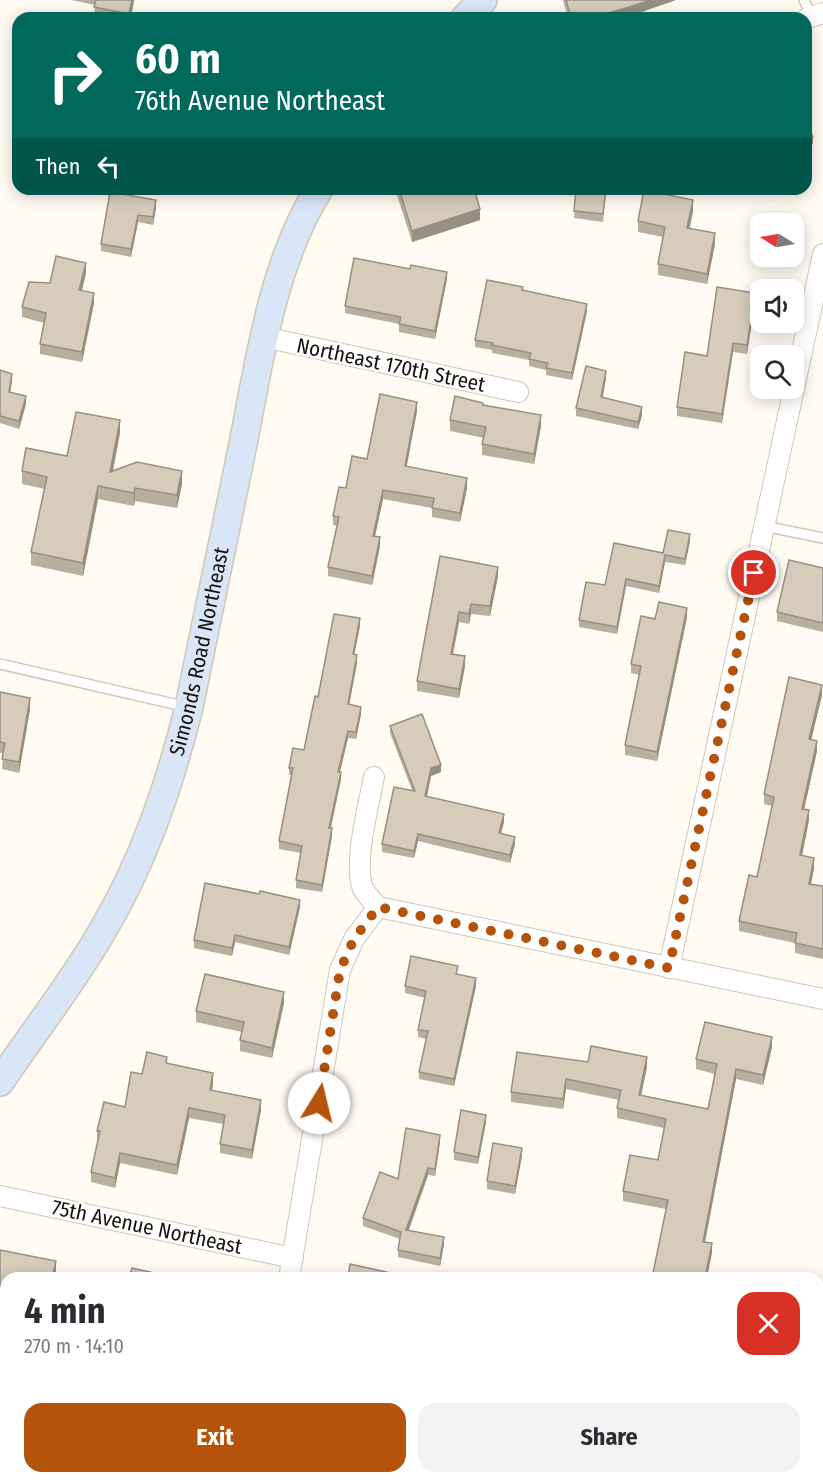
<!DOCTYPE html>
<html lang="en">
<head>
<meta charset="utf-8">
<style>
  body { margin:0; font-family:"Fira Sans Condensed",sans-serif; background:#f2f2f3; color:#2b2b33; height:100vh; display:flex; flex-direction:column; font-size:22px; white-space:nowrap }
  * { box-sizing:border-box; margin:0 }
  p { font-size:20px; color:#7c7c81 }
  .icon { flex:none; width:33px; height:33px; fill:none; stroke:currentColor; stroke-width:2; stroke-linecap:round; stroke-linejoin:round }
  .map { position:relative; flex:1; overflow:hidden }
  .details { position:absolute; left:0px; top:1272px; width:824px; height:212px; display:flex; flex-direction:column; background:#fff; border-radius:18px 18px 0 0; box-shadow:0 3px 15px #0003 }
  .details>* { flex:none }
  .banner { position:absolute; left:12px; top:12px; width:800px; height:183px; border-radius:18px; box-shadow:0 3px 15px #0003; background:#00695c; color:#fff; overflow:hidden }
  .needle { width:39px; rotate:281deg }
  .fabs { position:absolute; left:750px; top:213px; display:grid; gap:12px }
  .fabs a { display:grid; place-items:center; width:54px; height:54px; border-radius:12px; background:#fff; box-shadow:0 3px 15px #0003; font-size:30px }
  .pin { position:absolute; display:grid; place-items:center; width:51px; height:51px; color:#fff; margin:-26px; border:3px solid #fff; border-radius:50%; box-shadow:0 2px 6px #0007 }
  .me { position:absolute; width:66px; margin:-33px; rotate:9deg; stroke-linejoin:round; filter:drop-shadow(0 0 4px #0008) }
  .turn { display:flex; align-items:center; gap:21px; height:126px; padding:0 24px; font-size:27px }
  .turn .icon { width:78px; height:78px; stroke-width:2.5 }
  .turn b { display:block; font-size:42px; line-height:51px }
  .then { display:flex; align-items:center; height:57px; padding:0 24px; background:#0003; gap:12px; font-size:22px }
  .round { display:grid; place-items:center; flex:none; width:63px; height:63px; border-radius:18px; background:#f2f2f3 }
  .headline { display:flex; align-items:center; justify-content:space-between; height:102px; padding:0 24px }
  h1 { font-size:36px; font-weight:700; line-height:45px }
  .primary-button { display:flex; gap:12px; margin-top:auto; padding:12px 24px }
  .primary-button a { flex:1; height:69px; border-radius:18px; background:#b45309; color:#fff; font-size:24px; font-weight:700; line-height:69px; text-align:center }
  .primary-button a+a { background:#f2f2f3; color:#2b2b33 }
  .map>svg:first-child { display:block }
</style>
</head>
<body>
<div class="map">
<svg width="823" height="1483" viewBox="0 0 823 1483">
  <rect width="100%" height="100%" fill="#fffaf2"/>
  <g fill="none" stroke-linecap="round" stroke-linejoin="round">
    <g stroke="#d2c6b4" stroke-width="12">
      <g id="lane">
        <polyline points="804,0 812,17"/>
        <polyline points="764,526 823,538"/>
        <polyline points="0,664 187,707"/>
      </g>
    </g>
    <g stroke="#d2c6b4" stroke-width="22">
      <g id="street">
        <polyline points="806,19 823,13"/>
        <polyline points="264,337 518,392"/>
        <path d="M374,777C369,804 353,863 363,889C366,895 374,902 378,907"/>
        <polyline points="378,907 823,999"/>
        <polyline points="669,968 823,254"/>
        <polyline points="0,1196 293,1258"/>
        <polyline points="289,1278 340,970 354,939 378,907"/>
        <polyline points="244,1483 246,1478"/>
      </g>
    </g>
    <g stroke="#d2c6b4" stroke-width="30">
      <g id="secondary">
        <polyline points="465,18 483,0"/>
        <path id="s1" d="M0,1082C33,1033 70,986 100,935C143,864 169,787 189,707C207,620 225,532 243,444C260,358 272,265 319,189"/>
      </g>
    </g>
    <use href="#lane" stroke="#fff" stroke-width="9"/>
    <use href="#street" stroke="#fff" stroke-width="20"/>
    <use href="#secondary" stroke="#d8e6f8" stroke-width="27"/>
  </g>
  <g fill="#b9af9f">
    <polygon points="71,0 134,0 131,18 94,18 95,5"/>
    <polygon points="563,0 676,0 624,18 568,18"/>
    <polygon points="395,189 436,189 437,190 480,220 412,242"/>
    <polygon points="576,189 606,189 603,222 574,218"/>
    <polygon points="110,192 156,208 153,225 138,222 131,257 101,251 101,244"/>
    <polygon points="693,211 690,228 715,244 707,284 658,275 658,264 663,237 638,232 638,221"/>
    <polygon points="86,273 82,291 94,303 82,362 40,354 40,344 44,323 22,317 22,307 50,283"/>
    <polygon points="447,279 435,339 399,332 399,324 345,313 345,306"/>
    <polygon points="523,291 587,311 572,380 546,375 546,370 529,366 529,360 492,353 492,350 475,347 475,340"/>
    <polygon points="755,303 747,354 733,352 722,423 677,416 677,407 707,356"/>
    <polygon points="0,370 12,381 10,392 26,404 19,429 0,423"/>
    <polygon points="606,378 603,397 642,415 638,429 576,416 576,408"/>
    <polygon points="483,405 541,426 534,464 482,455 482,444 484,438 450,431 450,420"/>
    <polygon points="417,411 406,466 467,488 460,522 432,517 432,508 383,499 375,536 380,546 372,585 328,576 328,567 337,526 333,525 333,516 346,488 367,459"/>
    <polygon points="120,433 113,471 182,484 177,508 135,501 134,506 98,499 83,576 31,565 31,552 45,489 22,484 22,471 67,456"/>
    <polygon points="690,541 685,565 665,562 659,593 626,586 617,634 579,627 579,620 605,585 663,553"/>
    <polygon points="440,556 498,576 490,616 471,614 469,624 459,622 453,654 465,666 459,698 417,691 417,681"/>
    <polygon points="823,568 823,632 777,621 777,612"/>
    <polygon points="687,617 657,761 625,755 625,745 639,675 631,673 631,664 655,619"/>
    <polygon points="360,626 354,654 357,663 349,704 361,714 356,739 348,738 340,772 341,779 331,828 332,836 322,892 296,888 296,880 301,853 279,849 279,841 292,775 289,775 289,768 304,750 318,697"/>
    <polygon points="0,692 30,709 19,773 2,769 3,753 0,753"/>
    <polygon points="822,695 811,740 817,751 804,809 809,820 802,856 814,868 811,884 823,886 823,959 795,953 795,943 739,931 739,921 757,877 772,806 764,804 764,794"/>
    <polygon points="390,726 441,772 431,776 427,797 504,822 501,833 515,844 510,863 418,841 414,858 382,852 382,844 412,790 390,733"/>
    <polygon points="300,907 289,955 235,942 232,956 194,948 194,940"/>
    <polygon points="458,974 476,986 454,1086 419,1079 419,1072 426,1039 418,1037 418,1030 425,998 405,993 405,986"/>
    <polygon points="284,1003 272,1058 240,1051 240,1040 242,1032 196,1022 196,1011"/>
    <polygon points="772,1047 763,1085 736,1079 705,1242 712,1253 666,1209 623,1201 623,1191 658,1160 664,1128 617,1118 617,1108 619,1100 566,1089 563,1109 511,1102 511,1092 588,1062 647,1067 641,1095 708,1109 715,1074 696,1069 696,1059"/>
    <polygon points="167,1064 213,1083 212,1091 261,1110 252,1159 220,1153 220,1144 223,1124 189,1118 177,1175 120,1163 115,1188 91,1182 91,1172 98,1141 97,1140 97,1131 125,1107 142,1074"/>
    <polygon points="486,1122 478,1164 454,1160 454,1152"/>
    <polygon points="440,1142 435,1176 428,1175 409,1230 444,1244 440,1266 398,1257 398,1250 400,1239 363,1226 363,1218 398,1179"/>
    <polygon points="522,1155 515,1194 487,1189 487,1181"/>
    <polygon points="0,1250 56,1272 6,1278 6,1337 0,1336"/>
    <polygon points="6,1441 6,1474 4,1474 2,1483 0,1483"/>
    <polygon points="139,1478 190,1478 189,1482 177,1479"/>
  </g>
  <g fill="#968f82">
    <polygon points="132,0 134,0 131,18 129,18"/>
    <polygon points="651,0 676,0 624,18 591,18"/>
    <polygon points="813,137 813,144 806,148 806,141"/>
    <polygon points="156,200 156,208 153,225 153,217"/>
    <polygon points="693,200 693,211 687,238 687,228"/>
    <polygon points="480,209 480,220 412,242 412,231"/>
    <polygon points="138,215 138,222 131,257 131,249"/>
    <polygon points="715,233 715,244 707,284 707,274"/>
    <polygon points="86,263 86,273 79,300 79,290"/>
    <polygon points="447,272 447,279 435,339 435,331"/>
    <polygon points="94,293 94,303 82,362 82,352"/>
    <polygon points="755,293 755,303 747,354 747,345"/>
    <polygon points="587,304 587,311 572,380 572,373"/>
    <polygon points="733,343 733,352 722,423 722,414"/>
    <polygon points="606,371 606,378 601,404 601,397"/>
    <polygon points="12,374 12,381 9,399 9,392"/>
    <polygon points="26,396 26,404 19,429 19,421"/>
    <polygon points="417,402 417,411 405,476 405,466"/>
    <polygon points="642,407 642,415 638,429 638,422"/>
    <polygon points="541,415 541,426 534,464 534,454"/>
    <polygon points="120,420 120,433 110,485 110,472"/>
    <polygon points="182,471 182,484 177,508 177,495"/>
    <polygon points="467,478 467,488 460,522 460,513"/>
    <polygon points="98,486 98,499 83,576 83,563"/>
    <polygon points="135,488 135,501 134,506 134,493"/>
    <polygon points="383,490 383,499 373,545 373,536"/>
    <polygon points="690,534 690,541 685,565 685,559"/>
    <polygon points="380,537 380,546 372,585 372,576"/>
    <polygon points="665,555 665,562 659,593 659,586"/>
    <polygon points="498,567 498,576 490,616 490,606"/>
    <polygon points="626,579 626,586 617,634 617,627"/>
    <polygon points="471,604 471,614 469,624 469,614"/>
    <polygon points="687,608 687,617 657,761 657,752"/>
    <polygon points="459,612 459,622 451,663 451,654"/>
    <polygon points="360,618 360,626 353,661 353,654"/>
    <polygon points="357,655 357,663 348,711 348,704"/>
    <polygon points="465,656 465,666 459,698 459,689"/>
    <polygon points="822,685 822,695 809,749 809,739"/>
    <polygon points="30,698 30,709 19,773 19,762"/>
    <polygon points="361,707 361,714 356,739 356,732"/>
    <polygon points="348,731 348,738 338,779 338,772"/>
    <polygon points="817,741 817,751 802,819 802,809"/>
    <polygon points="441,765 441,772 431,776 425,804 425,796 431,768"/>
    <polygon points="341,772 341,779 329,835 329,828"/>
    <polygon points="809,810 809,820 800,865 800,855"/>
    <polygon points="504,814 504,822 499,840 499,833"/>
    <polygon points="332,828 332,836 322,892 322,885"/>
    <polygon points="418,834 418,841 414,858 414,851"/>
    <polygon points="515,837 515,844 510,863 510,855"/>
    <polygon points="814,858 814,868 809,894 809,884"/>
    <polygon points="300,900 300,907 289,955 289,947"/>
    <polygon points="235,935 235,942 232,956 232,948"/>
    <polygon points="476,978 476,986 454,1086 454,1079"/>
    <polygon points="284,992 284,1003 272,1058 272,1048"/>
    <polygon points="772,1037 772,1047 763,1085 763,1075"/>
    <polygon points="647,1057 647,1067 639,1105 639,1095"/>
    <polygon points="736,1069 736,1079 703,1252 703,1242"/>
    <polygon points="213,1073 213,1083 210,1100 210,1090"/>
    <polygon points="566,1079 566,1089 563,1109 563,1099"/>
    <polygon points="261,1100 261,1110 252,1159 252,1150"/>
    <polygon points="189,1108 189,1118 177,1175 177,1165"/>
    <polygon points="486,1115 486,1122 478,1164 478,1157"/>
    <polygon points="440,1135 440,1142 435,1176 435,1169"/>
    <polygon points="522,1148 522,1155 515,1194 515,1186"/>
    <polygon points="120,1153 120,1163 115,1188 115,1178"/>
    <polygon points="428,1168 428,1175 406,1237 406,1230"/>
    <polygon points="444,1237 444,1244 440,1266 440,1258"/>
    <polygon points="712,1243 712,1253 707,1278 705,1278"/>
    <polygon points="56,1261 56,1272 54,1278 52,1278"/>
    <polygon points="6,1376 6,1386 0,1415 0,1405"/>
    <polygon points="4,1464 4,1474 2,1483 0,1483"/>
  </g>
  <g fill="#d7ccb9" stroke="#968f82" stroke-width="1.5">
    <polygon points="96,0 132,0 129,14 94,7"/>
    <polygon points="566,0 651,0 626,8 591,18 571,18"/>
    <polygon points="806,122 813,137 806,141"/>
    <polygon points="399,189 436,189 437,190 441,189 474,189 480,209 412,231"/>
    <polygon points="576,189 606,189 603,214 574,211"/>
    <polygon points="644,190 693,200 687,228 715,233 707,274 658,264 665,227 638,221"/>
    <polygon points="110,192 156,200 153,217 138,215 131,249 101,244"/>
    <polygon points="56,256 86,263 79,290 94,293 82,352 40,344 46,313 22,307 29,282 50,283"/>
    <polygon points="354,258 410,269 411,265 447,272 435,331 399,324 401,317 345,306"/>
    <polygon points="487,280 523,287 522,290 587,304 572,373 546,368 548,363 529,359 531,353 492,345 493,343 475,340"/>
    <polygon points="717,287 755,293 747,345 733,343 722,414 677,407 685,352 707,356"/>
    <polygon points="586,366 606,371 601,397 642,407 638,422 576,408"/>
    <polygon points="0,370 12,374 9,392 26,396 19,421 0,416"/>
    <polygon points="380,394 417,402 405,466 467,478 460,513 432,508 434,498 383,490 373,536 380,537 372,576 328,567 339,517 333,516 339,487 346,488 352,456 367,459"/>
    <polygon points="455,396 483,403 483,405 541,415 534,454 482,444 486,427 450,420"/>
    <polygon points="76,412 120,420 110,472 137,462 182,471 177,495 135,488 134,493 98,486 83,563 31,552 47,477 22,471 26,448 67,456"/>
    <polygon points="668,530 690,534 685,559 665,555 659,586 626,579 617,627 579,620 586,582 605,585 614,543 663,553"/>
    <polygon points="440,556 498,567 490,606 471,604 469,614 459,612 451,654 465,656 459,689 417,681"/>
    <polygon points="789,560 823,568 823,623 777,612"/>
    <polygon points="659,602 687,608 657,752 625,745 641,666 631,664 641,616 655,619"/>
    <polygon points="334,614 360,618 353,654 357,655 348,704 361,707 356,732 348,731 338,772 341,772 329,828 332,828 322,885 296,880 302,846 279,841 293,768 289,768 293,748 304,750 315,696 318,697"/>
    <polygon points="789,677 822,685 809,739 817,741 802,809 809,810 800,855 814,858 809,884 823,886 823,949 795,943 797,933 739,921 749,875 757,877 774,797 764,794"/>
    <polygon points="0,692 30,698 19,762 2,759 5,743 0,742"/>
    <polygon points="422,714 441,765 431,768 425,796 504,814 499,833 515,837 510,855 418,834 414,851 382,844 394,787 415,791 390,726"/>
    <polygon points="205,883 259,894 260,891 300,900 289,947 235,935 232,948 194,940"/>
    <polygon points="411,956 458,966 456,974 476,978 454,1079 419,1072 428,1031 418,1030 426,991 405,986"/>
    <polygon points="205,974 284,992 272,1048 240,1040 244,1022 196,1011"/>
    <polygon points="705,1022 772,1037 763,1075 736,1069 703,1242 712,1243 705,1278 652,1278 668,1200 623,1191 630,1155 658,1160 666,1119 617,1108 621,1090 566,1079 563,1099 511,1092 517,1052 588,1062 591,1046 647,1057 639,1095 708,1109 717,1064 696,1059"/>
    <polygon points="147,1052 167,1057 166,1063 213,1073 210,1090 261,1100 252,1150 220,1144 225,1115 189,1108 177,1165 120,1153 115,1178 91,1172 100,1131 97,1131 104,1102 125,1107 131,1072 142,1074"/>
    <polygon points="461,1110 486,1115 478,1157 454,1152"/>
    <polygon points="406,1128 440,1135 435,1169 428,1168 406,1230 444,1237 440,1258 398,1250 401,1232 363,1218 380,1172 398,1179"/>
    <polygon points="493,1143 522,1148 515,1186 487,1181"/>
    <polygon points="0,1250 56,1261 52,1278 6,1278 6,1326 0,1325"/>
    <polygon points="350,1264 391,1273 390,1278 348,1278"/>
    <polygon points="132,1268 168,1276 167,1278 129,1278"/>
    <polygon points="818,1288 823,1289 823,1483 782,1483 783,1478 818,1478"/>
    <polygon points="0,1372 6,1373 0,1405"/>
    <polygon points="0,1439 6,1441 6,1464 4,1464 0,1483"/>
    <polygon points="139,1478 175,1478 174,1483 138,1483"/>
    <polygon points="295,1478 372,1478 370,1483 293,1483"/>
    <polygon points="451,1478 492,1478 491,1483 450,1483"/>
    <polygon points="681,1478 710,1478 709,1483 680,1483"/>
  </g>
  <g fill="none" stroke-linecap="round" stroke-linejoin="round">
    <polyline stroke="#b45309" stroke-width="10" stroke-dasharray="0 18" points="319,1103 340,970 354,939 378,907 669,968 754,573"/>
  </g>
  <g text-anchor="middle" dominant-baseline="central" stroke-width="5" stroke-linejoin="round" paint-order="stroke">
    <g font-size="21" fill="#16120b" stroke="#fff">
      <text transform="translate(391 365) rotate(12)">Northeast 170th Street</text>
      <text stroke="none"><textPath href="#s1" startOffset="480">Simonds Road Northeast</textPath></text>
      <text transform="translate(147 1227) rotate(12)">75th Avenue Northeast</text>
    </g>
  </g>
</svg>
<div class="fabs">
<a><svg class="needle" viewBox="-14 -14 28 28"><path d="M0-13l5 13h-10z" fill="#e53935"/><path d="M0 13l5-13h-10z" fill="#7c7c81"/></svg></a>
<a><svg class="icon" aria-label="sound" viewBox="0 0 24 24"><path d="M4 9h4l5-4v14l-5-4H4zM17 9q2 3 0 6"/></svg></a>
<a><svg class="icon" aria-label="search" viewBox="0 0 24 24"><circle cx="10" cy="10" r="6"/><path d="M15 15l6 6"/></svg></a>
</div>
<div class="pin" style="left:754px;top:573px;background:#d93025"><svg class="icon" aria-label="arrive" viewBox="0 0 24 24"><path d="M6 21V4h12l-3 4 3 4H6"/></svg></div>
<svg class="me" style="left:319px;top:1103px" viewBox="-20 -20 40 40"><circle r="19" fill="#fff"/><path d="M0-13L10 11 0 6-10 11z" fill="#b45309"/></svg>
<div class="banner">
<div class="turn"><svg class="icon" aria-label="right" viewBox="0 0 24 24"><path d="M7 20v-9h11M14 6l5 5-5 5"/></svg><div><b>60 m</b>76th Avenue Northeast</div></div>
<div class="then">Then<svg class="icon" aria-label="left" viewBox="0 0 24 24"><path d="M17 20v-9H6M10 6l-5 5 5 5"/></svg></div>
</div>
<section class="details">
<div class="headline"><div><h1>4 min</h1><p>270 m · 14:10</p></div><a class="round" style="background:#d93025;color:#fff"><svg class="icon" aria-label="close" viewBox="0 0 24 24"><path d="M6 6l12 12M18 6L6 18"/></svg></a></div>
<div class="primary-button"><a>Exit</a><a>Share</a></div>
</section>
</div>
</body>
</html>
